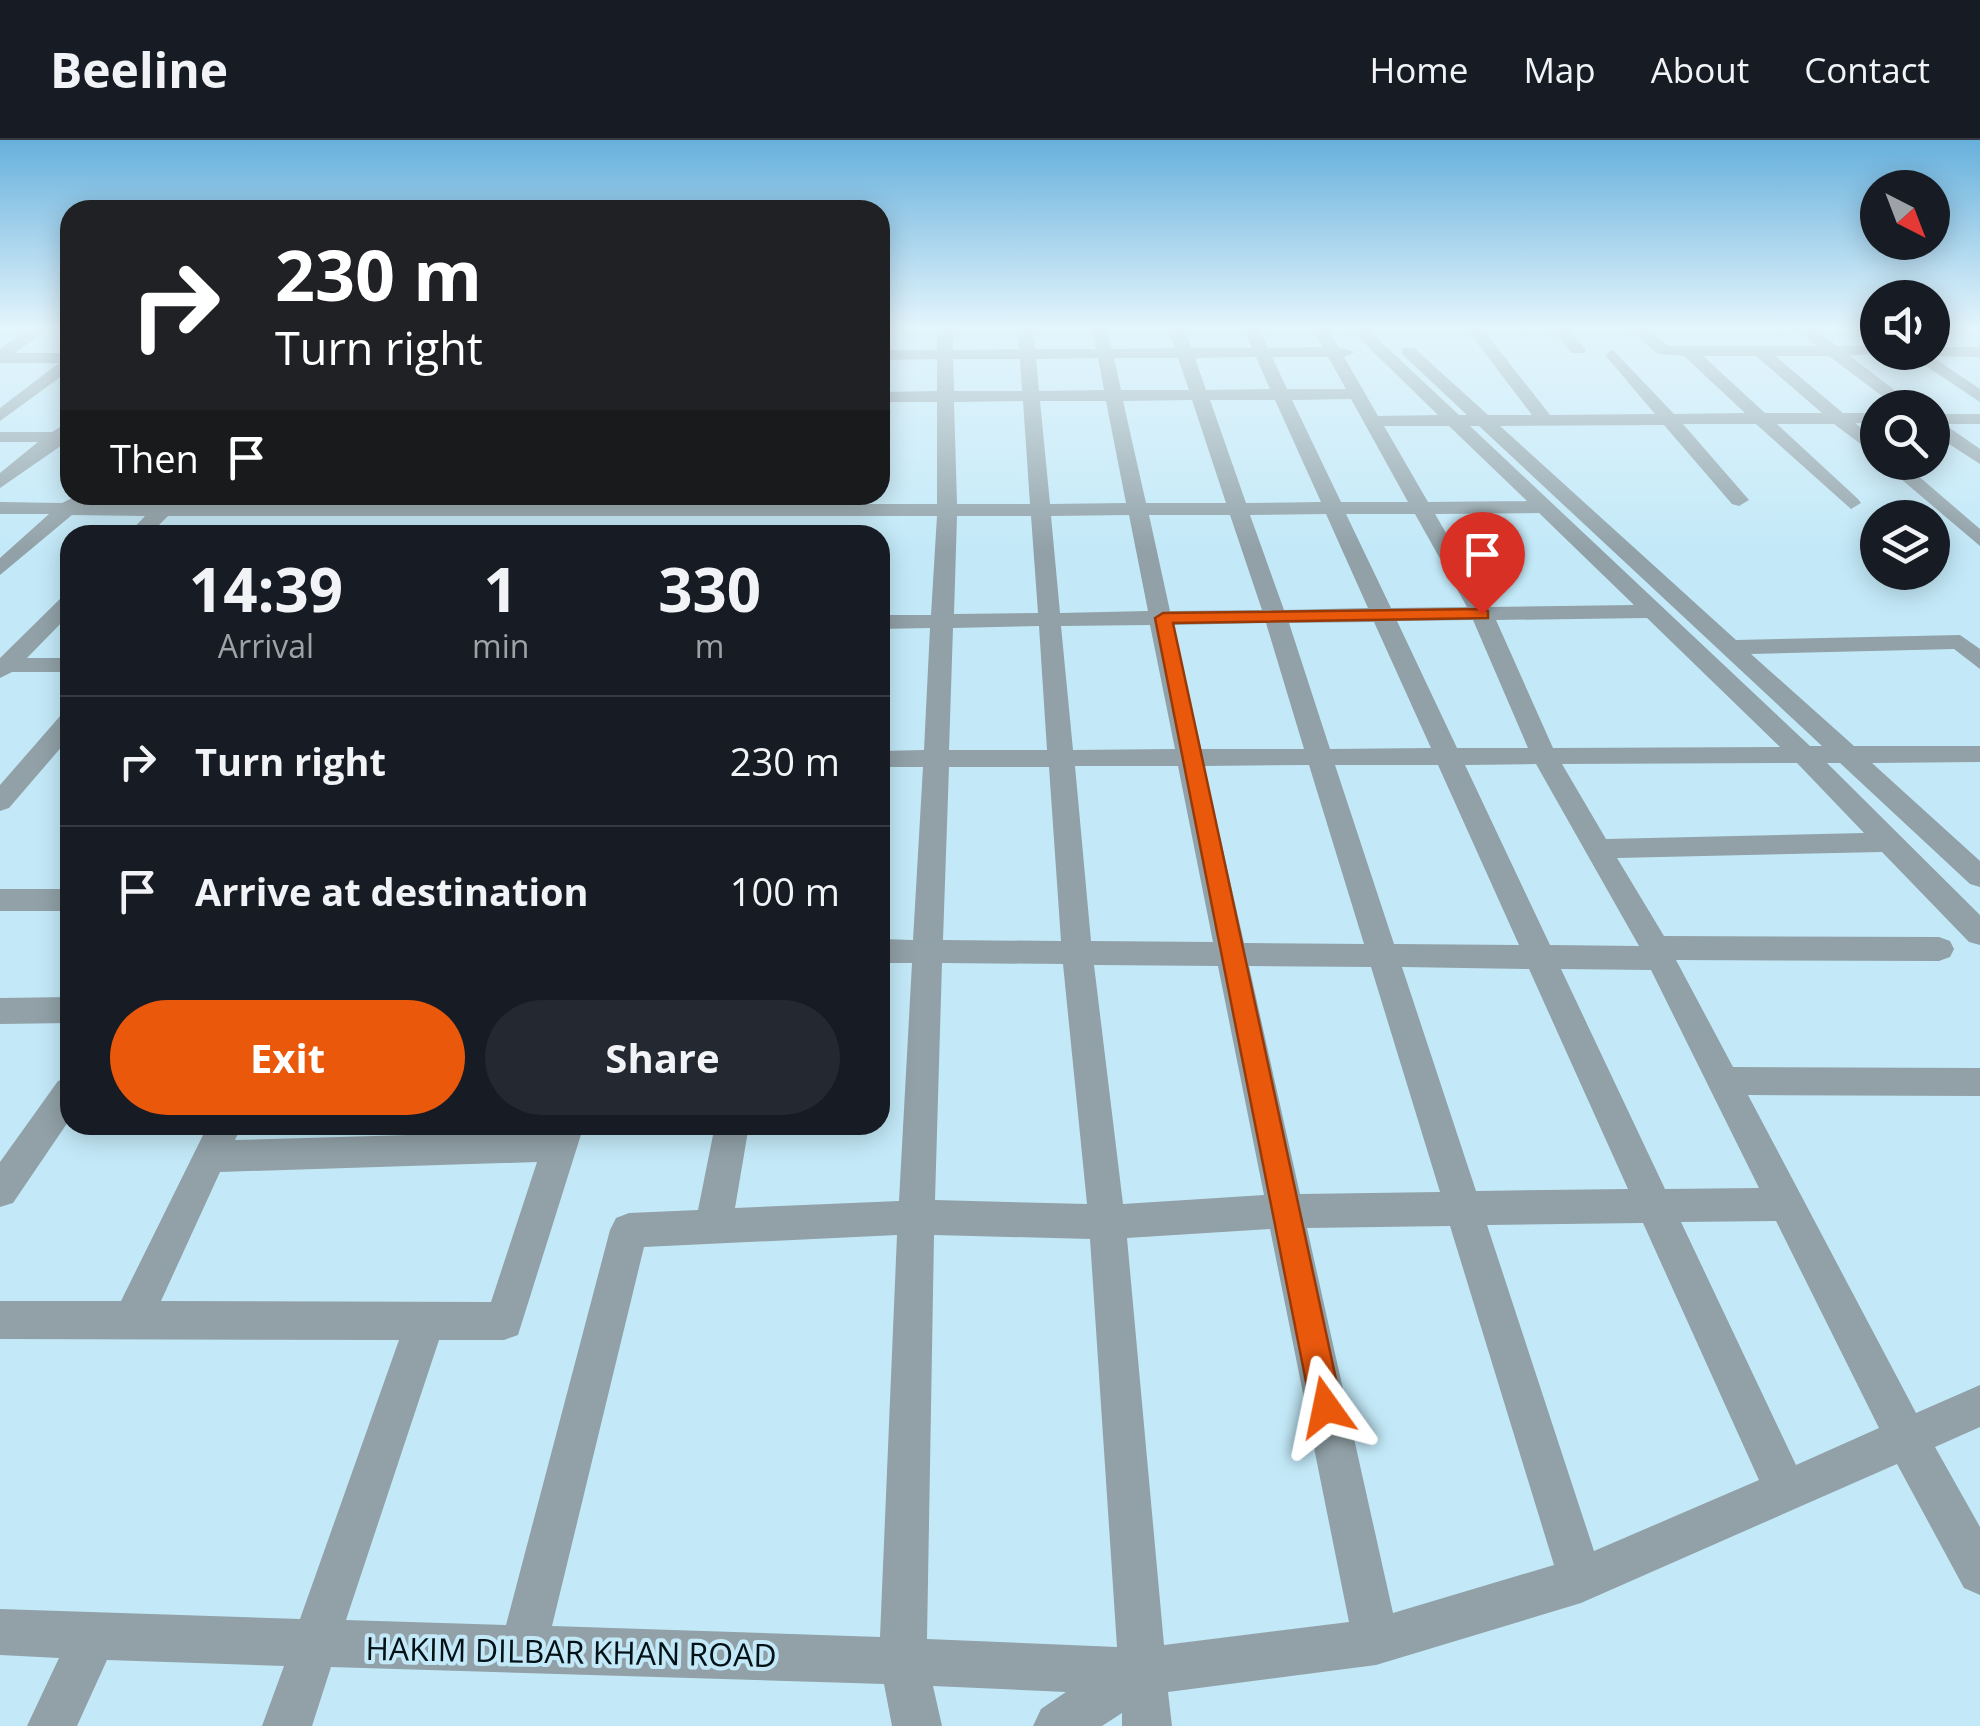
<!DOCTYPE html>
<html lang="en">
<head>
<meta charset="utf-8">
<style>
  body { margin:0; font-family:"Open Sans",sans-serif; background:#242831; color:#f1f3f6; height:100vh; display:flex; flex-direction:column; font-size:38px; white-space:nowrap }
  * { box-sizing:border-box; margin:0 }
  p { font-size:32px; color:#9ea1a6 }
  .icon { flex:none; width:55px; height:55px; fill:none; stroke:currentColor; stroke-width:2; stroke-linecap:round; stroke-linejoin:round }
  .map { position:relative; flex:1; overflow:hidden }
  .drawer { position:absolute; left:60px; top:385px; width:830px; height:610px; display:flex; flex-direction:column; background:#171b24; border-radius:30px; box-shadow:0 5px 25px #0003 }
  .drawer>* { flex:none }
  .guide { position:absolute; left:60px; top:60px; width:830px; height:305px; border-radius:30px; box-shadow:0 5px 25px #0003; background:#202124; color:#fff; overflow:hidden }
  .needle { width:65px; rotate:138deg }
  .fabs { position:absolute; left:1860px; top:30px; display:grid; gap:20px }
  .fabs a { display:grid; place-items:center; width:90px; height:90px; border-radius:50%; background:#171b24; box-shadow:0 5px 25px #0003; font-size:50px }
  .pin { position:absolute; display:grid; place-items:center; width:85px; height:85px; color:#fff; margin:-102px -42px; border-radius:50% 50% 50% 0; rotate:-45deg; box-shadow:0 0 10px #0007 }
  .pin .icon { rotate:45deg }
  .me { position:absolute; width:110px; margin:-55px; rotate:348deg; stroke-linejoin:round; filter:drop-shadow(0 0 8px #0008) }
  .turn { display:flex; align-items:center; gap:35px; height:210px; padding:0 50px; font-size:45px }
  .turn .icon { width:130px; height:130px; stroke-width:2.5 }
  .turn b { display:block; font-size:70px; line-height:85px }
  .then { display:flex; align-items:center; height:95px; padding:0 50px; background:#0003; gap:20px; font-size:38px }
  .eta { display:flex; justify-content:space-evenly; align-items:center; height:170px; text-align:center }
  .eta b { font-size:60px; font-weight:700; line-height:70px }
  .primary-button { display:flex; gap:20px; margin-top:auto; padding:20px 50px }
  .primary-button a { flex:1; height:115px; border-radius:60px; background:#ea580c; color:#fff; font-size:40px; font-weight:700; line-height:115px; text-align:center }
  .primary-button a+a { background:#242831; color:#f1f3f6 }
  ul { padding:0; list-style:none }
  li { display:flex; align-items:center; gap:30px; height:130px; padding:0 50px; border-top:2px solid #363941 }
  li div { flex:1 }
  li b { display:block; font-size:38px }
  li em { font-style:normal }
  header { display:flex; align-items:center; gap:60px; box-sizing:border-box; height:140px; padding:0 50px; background:#171b24; border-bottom:2px solid #363941 }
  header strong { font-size:48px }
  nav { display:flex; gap:55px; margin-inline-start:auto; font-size:35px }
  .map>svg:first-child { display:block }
</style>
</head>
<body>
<header>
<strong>Beeline</strong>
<nav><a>Home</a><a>Map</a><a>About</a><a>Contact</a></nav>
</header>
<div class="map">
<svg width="1980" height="1586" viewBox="0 0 1980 1586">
  <rect width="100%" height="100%" fill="#c3e9f8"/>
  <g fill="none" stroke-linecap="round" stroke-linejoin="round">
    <g fill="#91a1a7" fill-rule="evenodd">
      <polygon points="32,187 50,187 15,213 70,213 70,230 0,281 0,268 59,223 0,223 0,209"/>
      <path d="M937,187H953V210L1019,209L1017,187H1033L1035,209H1096L1091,187H1107L1112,209L1175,208L1168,187H1184L1191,208H1252L1242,187H1258L1268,208L1323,207L1311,187H1327L1338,207L1355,212L1344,217L1378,276L1438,275L1348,187H1365L1459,275H1467L1402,214V208H1414L1488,275H1532L1465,187H1481L1550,275L1655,274L1605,215L1613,210L1674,274L1745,273L1684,216L1658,214L1627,187H1645L1668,206H1817L1793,187H1811L1837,206H1878V212H1885L1850,216L1918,268H1898L1829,216H1775L1843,273H1878V283H1855L1878,302V317L1834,284H1777L1858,359L1861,363L1851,369L1756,284H1683L1749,360L1739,366L1732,364L1664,285L1500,286L1736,500L1960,495L1980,509V529L1954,509L1751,514L1854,606H1980V622L1872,623L1980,721V747L1970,744L1840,623H1827L1980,775V805L1969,802L1882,712L1617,718L1664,796L1939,797L1950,801L1954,809L1950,817L1939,821L1676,820L1733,927L1980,928V956L1748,955L1916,1273L1980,1245V1287L1935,1307L1980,1387V1455L1964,1448L1897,1324L1581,1463L1376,1525L1168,1552L1172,1586H1122V1573L1102,1586H1033L1041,1569L1066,1552L933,1546L942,1586H892L884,1544L331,1527L312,1586H262L284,1526L107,1520L77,1586H27L59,1518L0,1515V1469L300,1479L399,1200L0,1199V1161H121L208,985H242L235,1000L548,991L550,985H584L518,1195L504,1200H439L346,1480L506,1485L610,1090L616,1078L629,1073L698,1070L715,985H749L735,1068L899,1061L912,823H880V799L913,800L923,627H880V611L924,610L930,488L880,489V475H931L937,376H168L149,395H127L145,376L72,375L0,435V418L49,374H0V362L62,363L72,358L81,363L158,364L172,355L179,357L180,364H937V262H880V252L937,251V219L880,220V210H937ZM1703,216H1756L1822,273H1765ZM1256,217L1270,249L1206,250L1195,218ZM1272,217H1328L1346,249H1287ZM1098,218L1104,250L1039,251L1036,219ZM1114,218H1178L1189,250H1121ZM953,219H1020L1022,251H954ZM1351,259L1408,362H1341L1292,260ZM1192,260L1226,363H1146L1123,261ZM1210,260H1275L1321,362L1246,363ZM1023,261L1030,364H957L954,262ZM1040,261H1106L1126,363L1050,364ZM1384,286H1449L1527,361L1428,362ZM1470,286H1479L1822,606H1810ZM1539,373L1634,465L1489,467L1435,374ZM1326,374L1368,468L1284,470L1250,375ZM1346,374H1415L1467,467L1391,468ZM1129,375L1148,471L1060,473L1051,376ZM1149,375H1230L1262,470L1170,471ZM957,376H1031L1038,473L954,474ZM1647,478L1780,607L1553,608L1496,480ZM1473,480L1528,608H1457L1397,481ZM1374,482L1431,608L1330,609L1289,483ZM1266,483L1304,609H1201L1173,485ZM1150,485L1175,609L1073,610L1061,486ZM1039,486L1047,610H949L953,488ZM1797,623L1864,693L1606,699L1562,624ZM1536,624L1639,806L1550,805L1465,625ZM1309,625L1364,804L1244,803L1204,626ZM1335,625H1438L1519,805L1394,804ZM1075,626H1178L1213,802L1091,801ZM949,627H1049L1061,801L943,800ZM942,823L1063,824L1087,1064L935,1060ZM1094,825L1218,826L1264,1055L1123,1064ZM1249,826L1371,827L1440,1052L1300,1054ZM1402,827L1529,829L1628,1049L1476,1051ZM1561,829L1651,830L1759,1048L1665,1049ZM537,1022L491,1162L161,1161L220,1032ZM1776,1081L1879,1288L1796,1325L1681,1082ZM1643,1083L1759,1340L1594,1411L1487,1085ZM1450,1086L1554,1425L1393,1473L1307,1088ZM1270,1089L1349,1482L1164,1505L1127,1098ZM897,1095L880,1497L552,1486L644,1107ZM934,1095L1090,1099L1117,1507L927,1499Z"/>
      <polygon points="1549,187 1566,187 1586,210 1584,213 1572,213"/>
      <polygon points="1867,187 1878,187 1878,194"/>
      <polygon points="1932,207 1980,207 1980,217 1931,216 1980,249 1980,262 1905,212 1932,212"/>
      <polygon points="1932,274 1980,274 1980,284 1944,284 1980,309 1980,324 1932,293"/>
      <polygon points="70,281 68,301 0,348 0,333 38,302 0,302 0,292 52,292"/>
      <polygon points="1881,322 1902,322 1980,389 1980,406"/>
      <polygon points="70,455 70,474 27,518 70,518 70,532 12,532 0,538 0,518 62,457"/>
      <polygon points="70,573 70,597 9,668 0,671 0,645 61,575"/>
      <rect x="0" y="749" width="70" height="22"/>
      <polygon points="70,857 70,883 0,884 0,858"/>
      <polygon points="70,937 70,979 13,1063 0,1067 0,1022 58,941"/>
    </g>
  </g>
  <linearGradient id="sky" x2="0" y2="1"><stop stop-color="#67b0dc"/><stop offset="0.46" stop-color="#e4f5fc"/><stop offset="1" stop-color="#e4f5fc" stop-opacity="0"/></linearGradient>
  <rect width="1980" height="409" fill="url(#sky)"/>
  <polygon fill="#ea580c" stroke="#983908" stroke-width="2.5" points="1482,469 1488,471 1488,478 1173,483 1342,1267 1337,1278 1326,1283 1315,1278 1311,1267 1155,478 1163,473"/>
  <g text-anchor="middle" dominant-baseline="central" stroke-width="8" stroke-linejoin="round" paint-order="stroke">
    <g font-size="32" fill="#041116" stroke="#c3e9f8">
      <text transform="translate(571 1511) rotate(1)">HAKIM DILBAR KHAN ROAD</text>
    </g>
  </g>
</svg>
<div class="fabs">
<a><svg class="needle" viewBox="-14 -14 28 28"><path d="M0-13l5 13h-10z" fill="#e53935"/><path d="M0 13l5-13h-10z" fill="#9ea1a6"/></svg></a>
<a><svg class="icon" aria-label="sound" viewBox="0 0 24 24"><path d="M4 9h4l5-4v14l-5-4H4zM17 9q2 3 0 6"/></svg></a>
<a><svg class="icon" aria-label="search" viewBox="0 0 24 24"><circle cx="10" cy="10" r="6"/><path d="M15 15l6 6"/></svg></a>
<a><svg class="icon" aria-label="layers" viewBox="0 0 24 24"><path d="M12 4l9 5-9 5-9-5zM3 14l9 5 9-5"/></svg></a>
</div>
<div class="pin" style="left:1482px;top:474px;background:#d93025"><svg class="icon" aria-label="arrive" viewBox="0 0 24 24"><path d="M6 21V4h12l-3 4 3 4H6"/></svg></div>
<svg class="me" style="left:1326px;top:1267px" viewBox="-20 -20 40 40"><path d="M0-17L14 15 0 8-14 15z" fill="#ea580c" stroke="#fff" stroke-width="4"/></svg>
<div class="guide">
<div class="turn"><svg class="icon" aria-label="right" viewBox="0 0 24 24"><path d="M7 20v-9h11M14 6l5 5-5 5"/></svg><div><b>230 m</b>Turn right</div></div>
<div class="then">Then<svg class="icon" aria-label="arrive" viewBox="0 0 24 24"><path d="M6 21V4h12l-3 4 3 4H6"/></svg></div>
</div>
<section class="drawer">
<div class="eta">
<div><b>14:39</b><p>Arrival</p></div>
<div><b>1</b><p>min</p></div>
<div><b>330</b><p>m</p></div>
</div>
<ul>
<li><svg class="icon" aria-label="right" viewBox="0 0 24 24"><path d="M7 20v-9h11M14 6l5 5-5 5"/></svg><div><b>Turn right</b></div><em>230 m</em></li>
<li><svg class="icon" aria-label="arrive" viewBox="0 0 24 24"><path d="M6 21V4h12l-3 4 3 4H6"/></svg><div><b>Arrive at destination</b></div><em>100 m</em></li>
</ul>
<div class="primary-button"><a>Exit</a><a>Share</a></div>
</section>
</div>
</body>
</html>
